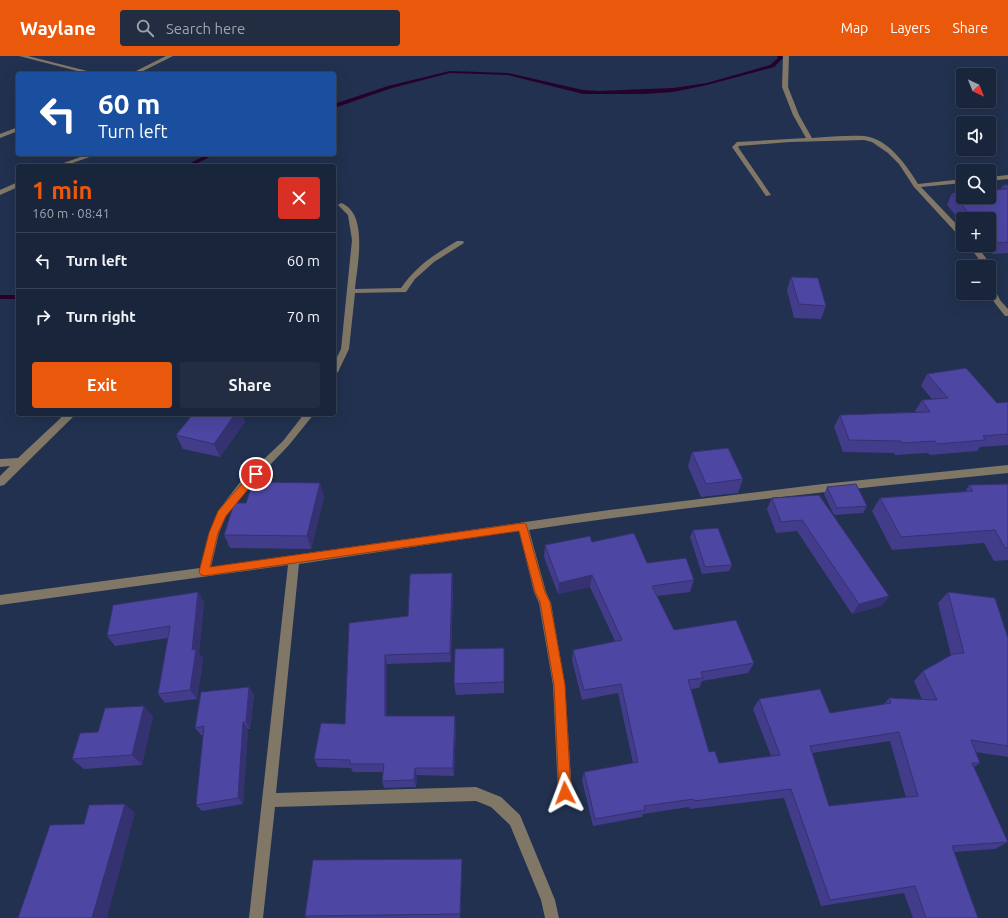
<!DOCTYPE html>
<html lang="en">
<head>
<meta charset="utf-8">
<style>
  body { margin:0; font-family:Ubuntu,sans-serif; background:#222d42; color:#f1f3f6; height:100vh; display:flex; flex-direction:column; font-size:15px; white-space:nowrap }
  * { box-sizing:border-box; margin:0 }
  p { font-size:13px; color:#9fa5af }
  .icon { flex:none; width:22px; height:22px; fill:none; stroke:currentColor; stroke-width:2; stroke-linecap:round; stroke-linejoin:round }
  .map { position:relative; flex:1; overflow:hidden }
  .sheet { position:absolute; left:16px; top:108px; width:320px; height:252px; display:flex; flex-direction:column; background:#19253b; border-radius:4px; box-shadow:0 4px 16px #0002,0 0 0 1px #374255 }
  .sheet>* { flex:none }
  .top-card { position:absolute; left:16px; top:16px; width:320px; height:84px; border-radius:4px; box-shadow:0 4px 16px #0002,0 0 0 1px #374255; background:#1a4fa0; color:#fff; overflow:hidden }
  .needle { width:26px; rotate:137deg }
  .buttons { position:absolute; left:956px; top:12px; display:grid; gap:8px }
  .buttons a { display:grid; place-items:center; width:40px; height:40px; border-radius:4px; background:#19253b; box-shadow:0 4px 16px #0002,0 0 0 1px #374255; font-size:20px }
  .pin { position:absolute; display:grid; place-items:center; width:34px; height:34px; color:#fff; margin:-17px; border:2px solid #fff; border-radius:50%; box-shadow:0 1px 4px #0007 }
  .me { position:absolute; width:44px; margin:-22px; rotate:357deg; stroke-linejoin:round; filter:drop-shadow(0 0 3px #0008) }
  .turn { display:flex; align-items:center; gap:14px; height:84px; padding:0 16px; font-size:18px }
  .turn .icon { width:52px; height:52px; stroke-width:2.5 }
  .turn b { display:block; font-size:28px; line-height:34px }
  .round { display:grid; place-items:center; flex:none; width:42px; height:42px; border-radius:4px; background:#222d42 }
  .headline { display:flex; align-items:center; justify-content:space-between; height:68px; padding:0 16px }
  h1 { font-size:24px; font-weight:600; line-height:30px; color:#ea580c }
  .action { display:flex; gap:8px; margin-top:auto; padding:8px 16px }
  .action a { flex:1; height:46px; border-radius:4px; background:#ea580c; color:#fff; font-size:16px; font-weight:600; line-height:46px; text-align:center }
  .action a+a { background:#222d42; color:#f1f3f6 }
  ul { padding:0; list-style:none }
  li { display:flex; align-items:center; gap:12px; height:56px; padding:0 16px; border-top:1px solid #374255 }
  li div { flex:1 }
  li b { display:block; font-size:15px }
  li em { font-style:normal }
  header { display:flex; align-items:center; gap:24px; box-sizing:border-box; height:56px; padding:0 20px; background:#ea580c; color:#fff }
  header strong { font-size:19px }
  nav { display:flex; gap:22px; margin-inline-start:auto; font-size:14px }
  .search { width:280px; height:36px; background:#222d42; display:flex; align-items:center; gap:10px; box-sizing:border-box; padding:0 14px; border-radius:4px; color:#9fa5af; font-size:15px }
  .map>svg:first-child { display:block }
</style>
</head>
<body>
<header>
<strong>Waylane</strong>
<div class="search"><svg class="icon" aria-label="search" viewBox="0 0 24 24"><circle cx="10" cy="10" r="6"/><path d="M15 15l6 6"/></svg>Search here</div>
<nav><a>Map</a><a>Layers</a><a>Share</a></nav>
</header>
<div class="map">
<svg width="1008" height="862" viewBox="0 0 1008 862">
  <rect width="100%" height="100%" fill="#21314f"/>
  <g fill="none" stroke-linecap="round" stroke-linejoin="round">
    <g fill="#26022b" fill-rule="evenodd">
      <polygon points="777,0 782,0 783,2 774,11 707,29 673,36 644,38 583,38 508,19 450,17 392,32 334,52 334,48 388,30 450,15 508,17 583,34 599,35 673,32 707,27 770,9 778,2"/>
      <polygon points="208,98 215,98 192,110 185,110"/>
      <rect x="0" y="239" width="18" height="4"/>
    </g>
    <g fill="#807767" fill-rule="evenodd">
      <polygon points="19,0 28,0 99,18 89,18"/>
      <polygon points="166,0 173,0 137,18 130,18"/>
      <path d="M783,0H789L788,31L799,59L812,82C829,81 847,79 864,80C888,82 907,110 918,128L963,123V127L921,131L963,175V181H960L914,131L899,108L888,97L872,86L864,84L790,86L739,90L738,91L771,139L766,140L732,91L737,86L806,82L793,59L782,31Z"/>
      <polygon points="18,71 18,75 0,82 0,78"/>
      <polygon points="89,98 98,98 64,110 55,110"/>
      <polygon points="1008,119 1008,123 989,125 989,121"/>
      <polygon points="18,126 18,131 0,139 0,134"/>
      <path d="M341,147C369,157 357,210 355,233L401,232C416,210 435,198 457,185H463L464,187L434,206L415,223L406,236L355,237L349,293L338,316L334,319V307L341,293L352,184L348,159L338,149Z"/>
      <polygon points="968,189 976,189 986,202 988,211 980,211 978,202"/>
      <path d="M989,228H992L1000,244L1008,253V260H1005C996,248 989,243 989,228Z"/>
      <polygon points="65,358 76,358 4,429 0,430 0,420 10,410 0,411 0,403 18,402"/>
      <path d="M304,358H314L289,389L249,431L226,460L219,477L211,511L609,454L823,428L1008,409V417C848,433 688,450 529,474L546,536L551,547L565,629L572,737L570,742L565,744L560,742L558,737L553,629L539,547L534,536L519,475L299,508L276,737L476,731L501,741L520,759L555,844L559,862H545L541,844L510,769L491,751L476,745L275,751L263,862H249L288,509L0,549V539L200,512L209,477L218,455L241,425L283,385Z"/>
    </g>
  </g>
  <g fill="#423c8b" fill-rule="evenodd">
    <polygon points="1003,129 1008,129 1008,197 993,198 984,189 989,189 989,163 963,163 963,168 947,149 952,137 991,136 992,134 1000,134"/>
    <polygon points="791,221 826,250 821,263 794,262 787,234"/>
    <polygon points="927,318 997,347 1008,346 1008,389 980,391 977,395 930,399 928,397 895,399 894,397 843,396 834,371 840,359 916,356 915,355 922,344 932,343 921,330"/>
    <polygon points="193,358 242,358 245,366 220,401 183,393 176,379"/>
    <polygon points="692,396 743,423 738,437 701,441 688,410"/>
    <polygon points="1008,428 1008,504 994,505 984,487 892,494 872,455 880,442 965,436 969,429"/>
    <polygon points="827,431 867,450 863,457 834,459 824,438"/>
    <polygon points="819,439 882,550 852,558 797,475 776,477 767,453 772,442"/>
    <polygon points="324,441 311,493 230,492 224,479 246,447"/>
    <polygon points="693,474 732,509 729,515 702,518 690,481"/>
    <path d="M592,486L694,524L690,536L657,540L674,574L754,607L748,617L702,625L699,632L691,633L709,696L719,707L771,700L753,653L759,643L830,657L884,648L889,642L922,644L914,625L923,615L951,599L938,547L948,536L1008,582V701L976,696L980,707L974,711L1008,786L995,793L954,796L978,862H913L904,837L821,850L784,742L690,753L689,751L643,758L642,761L593,770L582,724L584,716L633,707L618,637L582,644L572,604L573,594L615,585L590,531L558,538L544,501L545,489ZM890,685L906,742L829,750L812,697Z"/>
    <polygon points="452,517 453,527 451,606 387,608 387,660 456,669 454,720 417,719 416,731 384,732 382,725 383,716 353,716 351,712 318,711 314,703 345,668 408,560"/>
    <polygon points="198,536 204,547 199,597 203,603 197,643 165,647 158,638 168,582 115,590 107,580"/>
    <polygon points="504,592 504,637 456,639 454,628"/>
    <polygon points="249,631 254,639 250,673 248,673 243,748 202,755 196,749 203,679 201,679 195,672"/>
    <polygon points="153,660 142,709 84,713 72,703 98,676"/>
    <polygon points="462,808 460,862 307,862 305,860"/>
  </g>
  <g fill="#363171">
    <polygon points="235,358 242,358 245,366 220,401 214,388"/>
    <polygon points="320,427 324,441 311,493 307,480"/>
    <polygon points="452,517 453,527 451,606 450,597"/>
    <polygon points="592,519 590,531 558,538 559,527"/>
    <polygon points="198,536 204,547 199,597 203,603 197,643 190,634 192,594"/>
    <polygon points="889,540 882,550 852,558 859,548"/>
    <polygon points="385,599 387,608 387,668 385,660"/>
    <polygon points="249,631 254,639 250,673 246,666"/>
    <polygon points="144,650 153,660 142,709 132,699"/>
    <polygon points="455,660 456,669 454,720 453,712"/>
    <polygon points="243,666 248,673 243,748 238,742"/>
    <polygon points="415,712 417,719 416,731 414,724"/>
    <polygon points="125,748 135,757 107,862 92,862"/>
  </g>
  <g fill="#4d46a2" stroke="#363171" fill-rule="evenodd">
    <polygon points="1003,129 1008,129 1008,186 999,187 989,177 989,163 974,163 952,137 963,137 963,141 989,141 989,136 994,136 992,134 1007,133"/>
    <polygon points="791,221 818,222 826,250 799,248"/>
    <polygon points="966,312 997,347 1008,346 1008,378 983,380 985,384 937,388 935,385 902,387 901,385 849,384 840,359 930,356 922,344 948,342 927,318"/>
    <polygon points="193,358 235,358 214,388 176,379"/>
    <polygon points="728,392 743,423 706,428 692,396"/>
    <polygon points="253,426 320,427 307,480 224,479 234,447 246,447"/>
    <polygon points="856,428 867,450 837,452 827,431"/>
    <polygon points="1008,428 1008,492 1005,492 995,474 901,481 880,442 973,435 969,429"/>
    <polygon points="819,439 889,540 859,548 802,464 781,466 772,442"/>
    <polygon points="718,472 732,509 705,511 693,474"/>
    <path d="M634,477L647,507L686,502L694,524L652,530L674,574L736,564L754,607L701,616L703,622L688,624L709,696L715,695L719,707L780,699L759,643L820,633L830,657L891,647L889,642L937,644L923,615L953,598L964,597L948,536L995,542L1008,582V690L971,684L980,707H972L1008,786L952,790L978,862H926L915,830L830,844L791,733L694,745V743L644,750L645,754L595,763L584,716L638,706L621,628L584,634L573,594L622,584L592,519L559,527L545,489L590,480L592,486ZM899,676L918,740L829,750L810,690Z"/>
    <polygon points="452,517 450,597 385,599 385,660 455,660 453,712 415,712 414,724 382,725 384,708 350,708 350,704 314,703 321,667 345,668 349,567 408,560 410,518"/>
    <polygon points="198,536 192,594 196,593 190,634 158,638 170,570 107,580 113,549"/>
    <polygon points="504,592 504,626 454,628 455,593"/>
    <polygon points="249,631 246,666 243,666 238,742 196,749 204,670 195,672 201,636"/>
    <polygon points="144,650 132,699 72,703 80,677 98,676 105,652"/>
    <polygon points="125,748 92,862 18,862 50,769 84,768 89,749"/>
    <polygon points="462,803 460,858 305,860 313,804"/>
  </g>
  <polygon fill="#ea580c" stroke="#983908" points="256,415 260,418 259,420 226,460 218,477 210,511 523,467 526,468 545,536 550,546 565,629 571,737 570,741 565,743 561,741 559,737 554,629 540,546 535,536 519,475 204,520 201,519 199,516 209,477 218,455 252,416"/>
</svg>
<div class="buttons">
<a><svg class="needle" viewBox="-14 -14 28 28"><path d="M0-13l5 13h-10z" fill="#e53935"/><path d="M0 13l5-13h-10z" fill="#9fa5af"/></svg></a>
<a><svg class="icon" aria-label="sound" viewBox="0 0 24 24"><path d="M4 9h4l5-4v14l-5-4H4zM17 9q2 3 0 6"/></svg></a>
<a><svg class="icon" aria-label="search" viewBox="0 0 24 24"><circle cx="10" cy="10" r="6"/><path d="M15 15l6 6"/></svg></a>
<a>+</a>
<a>−</a>
</div>
<div class="pin" style="left:256px;top:418px;background:#d93025"><svg class="icon" aria-label="arrive" viewBox="0 0 24 24"><path d="M6 21V4h12l-3 4 3 4H6"/></svg></div>
<svg class="me" style="left:565px;top:737px" viewBox="-20 -20 40 40"><path d="M0-17L14 15 0 8-14 15z" fill="#ea580c" stroke="#fff" stroke-width="4"/></svg>
<div class="top-card">
<div class="turn"><svg class="icon" aria-label="left" viewBox="0 0 24 24"><path d="M17 20v-9H6M10 6l-5 5 5 5"/></svg><div><b>60 m</b>Turn left</div></div>
</div>
<section class="sheet">
<div class="headline"><div><h1>1 min</h1><p>160 m · 08:41</p></div><a class="round" style="background:#d93025;color:#fff"><svg class="icon" aria-label="close" viewBox="0 0 24 24"><path d="M6 6l12 12M18 6L6 18"/></svg></a></div>
<ul>
<li><svg class="icon" aria-label="left" viewBox="0 0 24 24"><path d="M17 20v-9H6M10 6l-5 5 5 5"/></svg><div><b>Turn left</b></div><em>60 m</em></li>
<li><svg class="icon" aria-label="right" viewBox="0 0 24 24"><path d="M7 20v-9h11M14 6l5 5-5 5"/></svg><div><b>Turn right</b></div><em>70 m</em></li>
</ul>
<div class="action"><a>Exit</a><a>Share</a></div>
</section>
</div>
</body>
</html>
